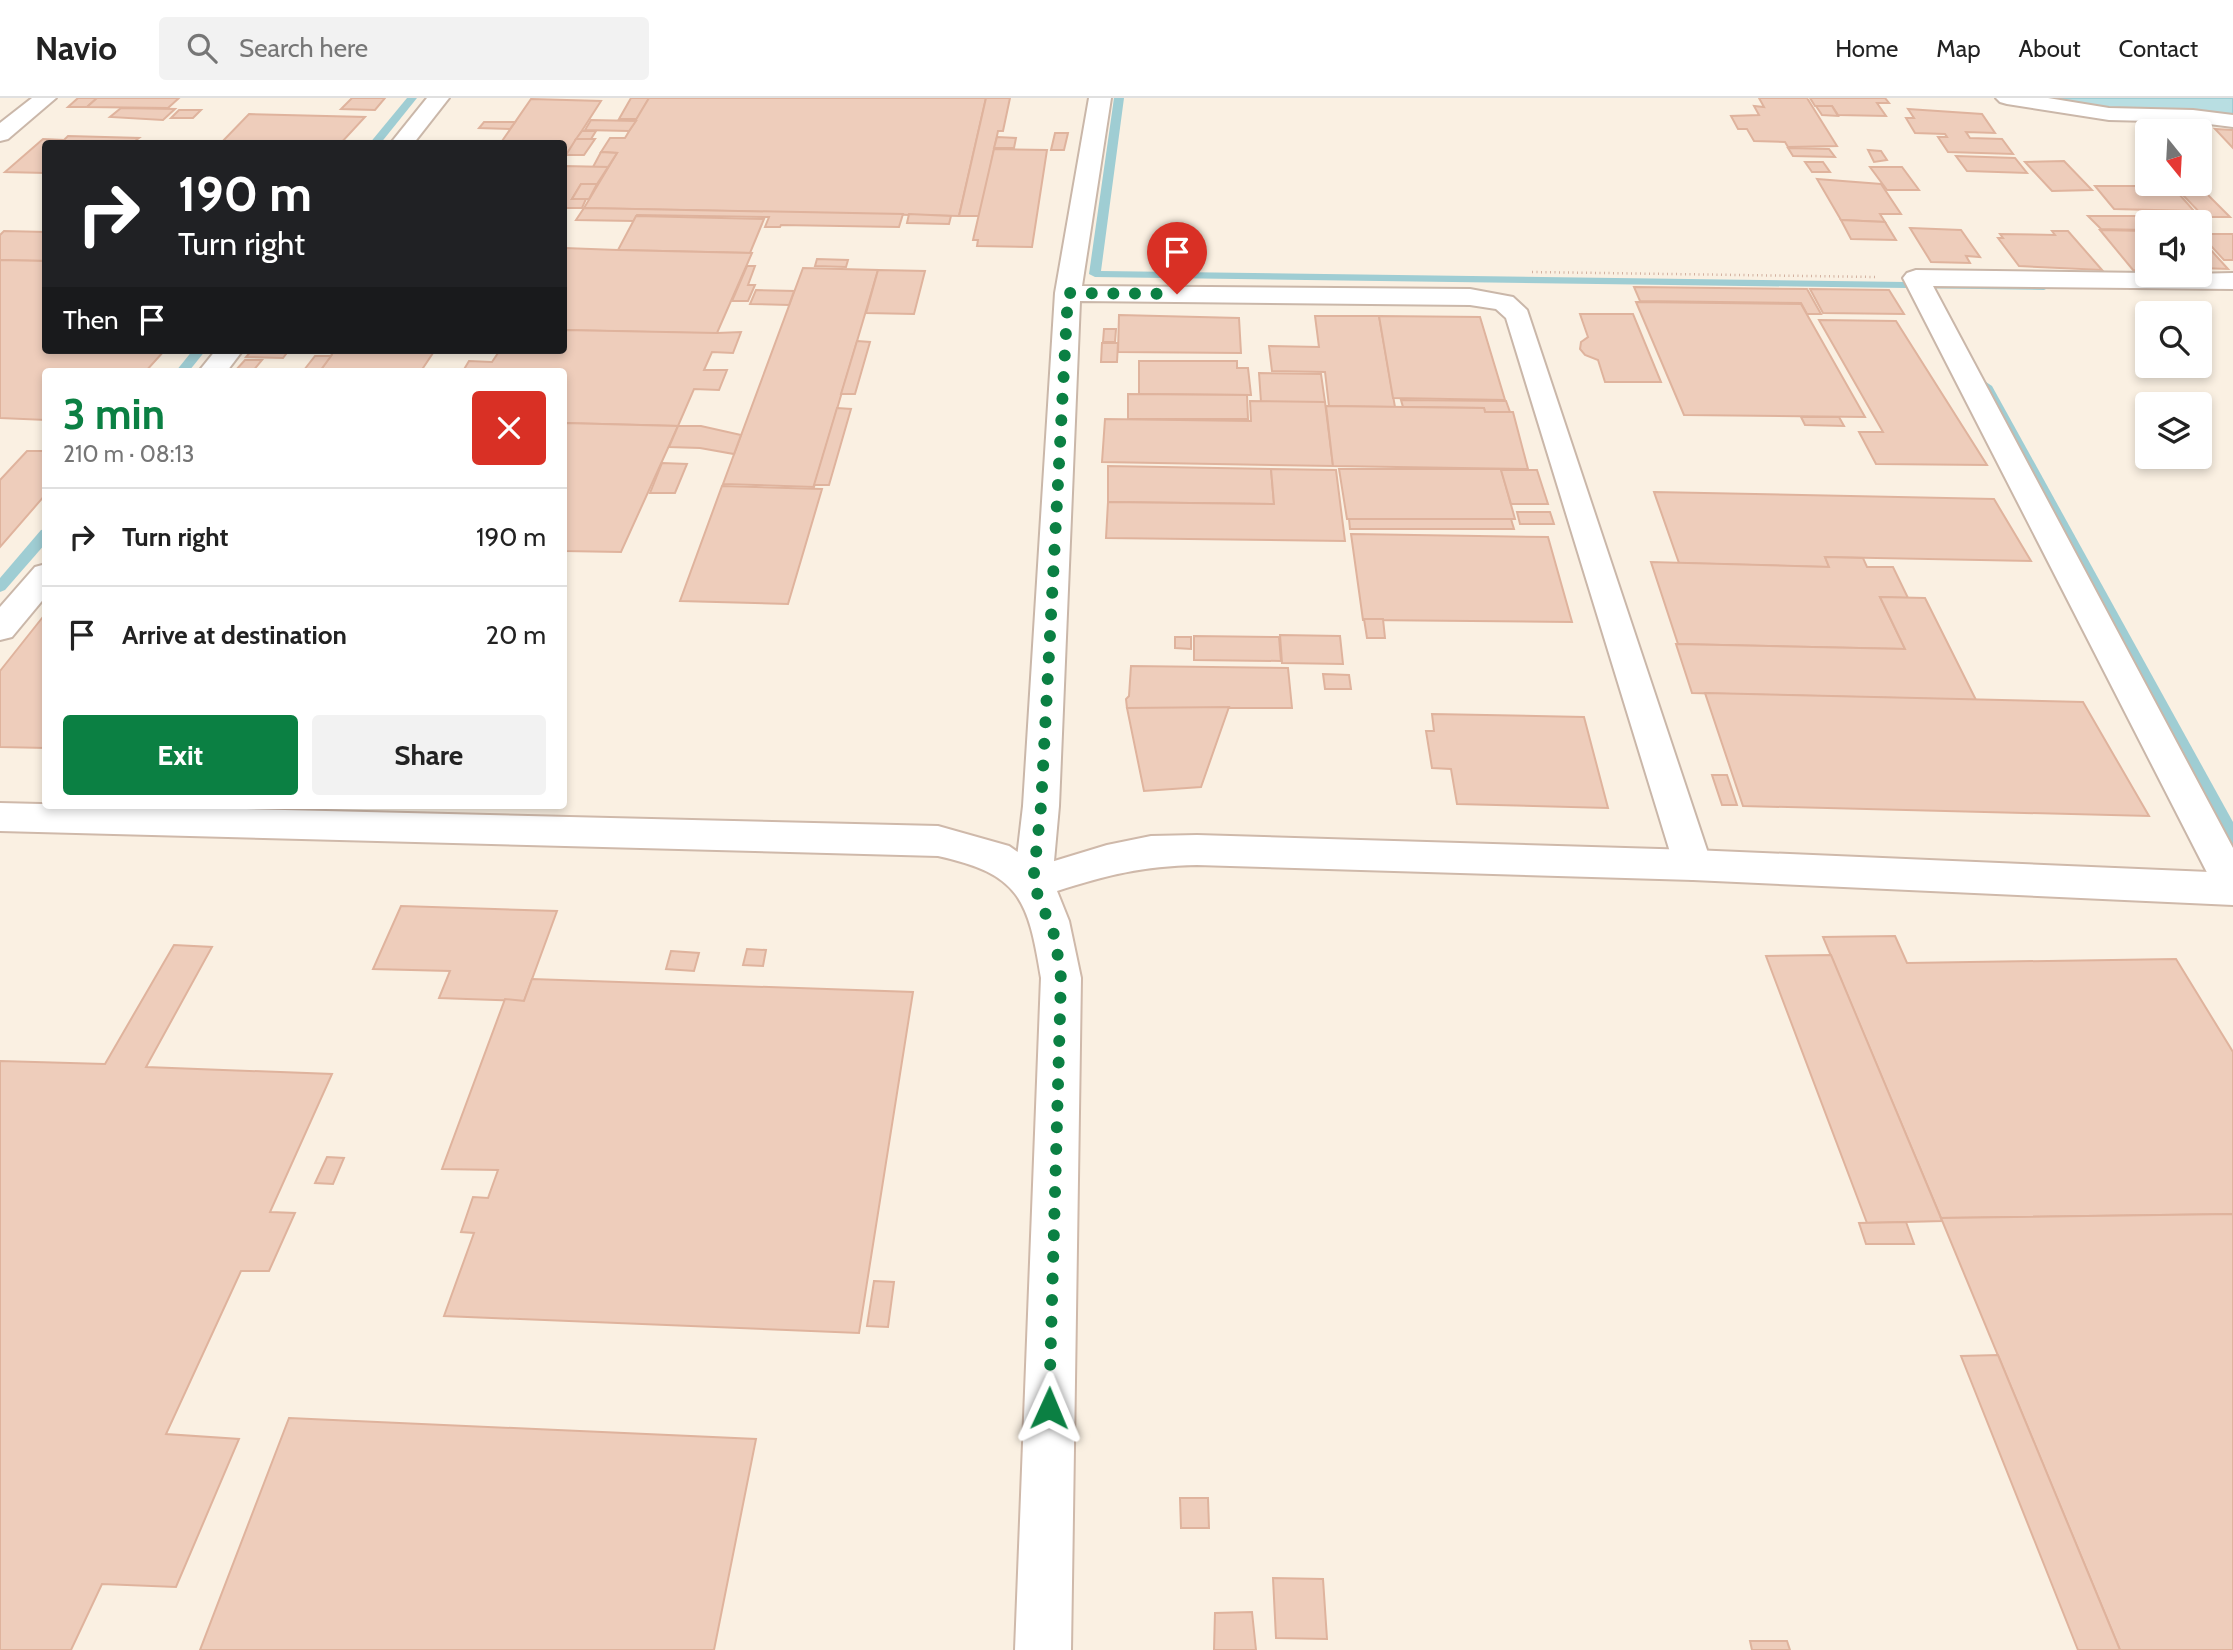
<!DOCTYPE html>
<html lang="en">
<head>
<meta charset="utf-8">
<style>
  body { margin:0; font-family:Cabin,sans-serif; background:#f2f2f2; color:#222; height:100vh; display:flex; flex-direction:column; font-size:26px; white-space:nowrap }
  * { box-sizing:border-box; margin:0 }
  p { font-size:23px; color:#767676 }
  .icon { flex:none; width:38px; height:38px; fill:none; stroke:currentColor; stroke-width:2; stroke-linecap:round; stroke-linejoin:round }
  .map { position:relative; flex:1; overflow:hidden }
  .sheet { position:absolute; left:42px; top:270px; width:525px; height:441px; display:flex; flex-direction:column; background:#fff; border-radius:7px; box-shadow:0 4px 10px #0003 }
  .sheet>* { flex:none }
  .top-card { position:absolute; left:42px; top:42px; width:525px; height:214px; border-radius:7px; box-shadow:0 4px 10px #0003; background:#202124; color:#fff; overflow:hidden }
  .needle { width:46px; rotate:162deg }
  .fabs { position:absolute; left:2135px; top:21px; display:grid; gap:14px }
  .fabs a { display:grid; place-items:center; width:77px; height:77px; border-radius:7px; background:#fff; box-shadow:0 4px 10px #0003; font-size:35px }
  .pin { position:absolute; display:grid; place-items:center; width:60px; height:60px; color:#fff; margin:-72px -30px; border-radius:50% 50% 50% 0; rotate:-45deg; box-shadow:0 0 7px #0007 }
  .pin .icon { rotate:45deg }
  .me { position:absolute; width:77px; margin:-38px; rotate:1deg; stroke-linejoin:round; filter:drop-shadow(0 0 5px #0008) }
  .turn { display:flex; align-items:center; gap:24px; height:147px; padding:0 21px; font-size:32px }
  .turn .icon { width:91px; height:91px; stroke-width:2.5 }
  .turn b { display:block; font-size:49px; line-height:60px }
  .then { display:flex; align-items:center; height:66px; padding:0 21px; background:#0003; gap:14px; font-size:26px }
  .round { display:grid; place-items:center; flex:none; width:74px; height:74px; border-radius:7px; background:#f2f2f2 }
  .overview { display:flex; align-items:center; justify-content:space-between; height:119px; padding:0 21px }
  h1 { font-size:42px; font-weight:700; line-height:52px; color:#0b8043 }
  .button { display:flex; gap:14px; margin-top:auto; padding:14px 21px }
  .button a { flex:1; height:80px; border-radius:7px; background:#0b8043; color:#fff; font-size:28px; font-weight:700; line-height:80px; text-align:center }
  .button a+a { background:#f2f2f2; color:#222 }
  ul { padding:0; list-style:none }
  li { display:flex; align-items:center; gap:21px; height:98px; padding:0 21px; border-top:2px solid #e0e0e0 }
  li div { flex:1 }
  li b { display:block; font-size:26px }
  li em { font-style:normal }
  header { display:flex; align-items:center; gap:42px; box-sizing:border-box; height:98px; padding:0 35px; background:#fff; border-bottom:2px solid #e0e0e0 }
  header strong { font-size:33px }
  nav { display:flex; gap:38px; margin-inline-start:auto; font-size:24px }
  .search { width:490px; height:63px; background:#f2f2f2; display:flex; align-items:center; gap:18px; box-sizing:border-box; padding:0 24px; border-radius:7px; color:#767676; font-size:26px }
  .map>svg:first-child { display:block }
</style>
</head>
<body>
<header>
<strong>Navio</strong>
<div class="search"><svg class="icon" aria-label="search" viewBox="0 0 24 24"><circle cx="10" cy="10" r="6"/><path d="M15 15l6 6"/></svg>Search here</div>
<nav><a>Home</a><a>Map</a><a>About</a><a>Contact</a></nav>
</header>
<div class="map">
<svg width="2233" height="1552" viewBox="0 0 2233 1552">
  <rect width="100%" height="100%" fill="#faf0e2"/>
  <polygon fill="#b8dee2" stroke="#9fcdd3" stroke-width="2" points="2025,0 2233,0 2233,16 2115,12"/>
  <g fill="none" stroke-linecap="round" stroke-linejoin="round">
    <g fill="#9fcdd3" fill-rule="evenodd">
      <polygon points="407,0 417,0 380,46 369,46"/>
      <polygon points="1114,0 1124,0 1101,173 2044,186 2050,189 2044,192 1095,179 1089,176"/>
      <polygon points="193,252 206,252 189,273 176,273"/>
      <polygon points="1986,284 1992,288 2233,724 2233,747 2227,745 1980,288"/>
      <polygon points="46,431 46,445 5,492 0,494 0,480 41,432"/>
    </g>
  </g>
  <g fill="#eecdbb" stroke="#dfb39d" stroke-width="2">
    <polygon points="78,0 97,0 87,9 68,9"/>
    <polygon points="97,0 179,0 168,10 87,9"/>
    <polygon points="352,0 385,0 375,12 341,11"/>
    <polygon points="631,0 649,0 637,21 619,21"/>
    <polygon points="649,0 986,0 959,118 584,110 617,55 601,54 610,40 625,40"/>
    <polygon points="986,0 1010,0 1003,33 998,33 980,118 959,118"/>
    <polygon points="1759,0 1807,0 1837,48 1788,49 1785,44 1754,43 1747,31 1738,31 1731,18 1759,17 1754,8 1764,9"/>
    <polygon points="1810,0 1885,0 1889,5 1877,5 1886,18 1838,17 1832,8 1815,8"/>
    <polygon points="531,1 601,3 567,56 564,56 564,46 500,46"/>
    <polygon points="1816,8 1832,8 1838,18 1822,17"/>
    <polygon points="121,10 175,11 163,22 110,19"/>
    <polygon points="1908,11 1982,16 1995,35 1966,34 1970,40 2002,41 2013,56 1948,54 1938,39 1947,39 1945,36 1915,35 1906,20 1914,20"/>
    <polygon points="179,12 201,12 193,20 171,20"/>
    <polygon points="249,16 365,19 340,46 220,46"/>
    <polygon points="591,22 636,23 629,33 585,32"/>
    <polygon points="484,24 515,24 510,31 479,30"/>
    <polygon points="2215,31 2233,32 2233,50"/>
    <polygon points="582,33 596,33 591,41 576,41"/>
    <polygon points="1055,35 1068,35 1064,52 1051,52"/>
    <polygon points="68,38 139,40 135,43 149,43 146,46 46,46 46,75 5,74 43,41 64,42"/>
    <polygon points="997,39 1016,40 1014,50 994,50"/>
    <polygon points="576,41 595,41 584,57 566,57"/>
    <polygon points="1788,50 1829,51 1835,59 1793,58"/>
    <polygon points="994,51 1047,52 1032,149 977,148 978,142 973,142"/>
    <polygon points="1868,52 1881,53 1887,62 1874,64"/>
    <polygon points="601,54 617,55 608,69 593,69"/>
    <polygon points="1956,58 2015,60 2027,75 1967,73"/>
    <polygon points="2064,63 2092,92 2052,93 2025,64"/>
    <polygon points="1805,64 1823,64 1830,74 1812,74"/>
    <polygon points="564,68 608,69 597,86 581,86 572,101 586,101 582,110 564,110"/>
    <polygon points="1870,69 1902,69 1919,92 1887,92"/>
    <polygon points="1817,81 1881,86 1901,116 1880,116 1885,124 1841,122"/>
    <polygon points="581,86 597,86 589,101 572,101"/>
    <polygon points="2095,88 2172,88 2194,113 2114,111"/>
    <polygon points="2180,94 2206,95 2230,119 2204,119"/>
    <polygon points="584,110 903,116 899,129 781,127 780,129 765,129 769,119 637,117 634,123 576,122"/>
    <polygon points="2149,113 2195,114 2203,122 2156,121"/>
    <polygon points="909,116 951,118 949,126 907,125"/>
    <polygon points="636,118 764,121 750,155 618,152"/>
    <polygon points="2088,118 2135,118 2147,132 2101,131"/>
    <polygon points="1841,122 1885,124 1896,142 1851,141"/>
    <polygon points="1910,130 1961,132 1980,159 1966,158 1970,165 1931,164"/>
    <polygon points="2100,132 2146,133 2147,173 2133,172"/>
    <polygon points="4,133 46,134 46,163 0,162 0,137"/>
    <polygon points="2052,133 2068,133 2102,172 2019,168 1998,140 2003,140 2000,136 2055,137"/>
    <polygon points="2200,136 2233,136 2233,162 2224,162"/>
    <polygon points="2200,140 2228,171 2200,170"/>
    <polygon points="564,150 618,152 752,155 717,235 693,235 564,232"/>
    <polygon points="817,161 848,162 846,169 815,168"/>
    <polygon points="0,162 46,163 46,252 165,252 146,273 46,273 46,322 0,320"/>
    <polygon points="747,168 755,168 748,187 755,187 748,203 732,203"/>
    <polygon points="803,170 878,172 814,389 723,386"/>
    <polygon points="878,172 925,173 914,216 866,215"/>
    <polygon points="1634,189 1807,191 1821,216 1807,216 1801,205 1640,203"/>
    <polygon points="1810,191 1889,192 1904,216 1823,215"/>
    <polygon points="756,192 794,193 789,207 750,206"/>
    <polygon points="1636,204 1801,206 1865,319 1684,317"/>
    <polygon points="1580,216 1633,216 1661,284 1605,284 1598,262 1585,257 1580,251 1581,244 1588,239"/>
    <polygon points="1119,217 1239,220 1241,255 1118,254"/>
    <polygon points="1315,218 1379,218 1395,309 1329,308 1325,274 1272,273 1269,248 1319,249"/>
    <polygon points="1379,218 1480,219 1505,302 1393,300"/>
    <polygon points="1819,222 1896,223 1987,367 1876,366 1859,334 1883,334"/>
    <polygon points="1104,231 1116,231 1115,244 1103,244"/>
    <polygon points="564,232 717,235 741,234 733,255 712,254 704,272 727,272 719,292 694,291 678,328 564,325 564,273 463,273 469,263 492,264 500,252 564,252"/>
    <polygon points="857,243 870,244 855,296 841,296"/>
    <polygon points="1102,245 1118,245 1117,264 1101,264"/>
    <polygon points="252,252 289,252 283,260 246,259"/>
    <polygon points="335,252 435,252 421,273 320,273"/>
    <polygon points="315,258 331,258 320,273 304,272"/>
    <polygon points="245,262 262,262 253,273 235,273"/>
    <polygon points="1139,263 1237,263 1237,270 1248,270 1251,297 1139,296"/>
    <polygon points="1259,275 1321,276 1325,304 1261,304"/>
    <polygon points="1128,296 1247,297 1248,321 1128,321"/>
    <polygon points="1401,302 1506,303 1510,314 1485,314 1484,310 1403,309"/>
    <polygon points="1250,303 1325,304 1333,368 1102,364 1105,321 1251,323"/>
    <polygon points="1326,308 1484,310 1485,314 1513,314 1528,371 1333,368"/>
    <polygon points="837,310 851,311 829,387 814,387"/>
    <polygon points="1801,319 1839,319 1844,328 1805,327"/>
    <polygon points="564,325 678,328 621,454 564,453"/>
    <polygon points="678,328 701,328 741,337 734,356 700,350 669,349"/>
    <polygon points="27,353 46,353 46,396 0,449 0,382"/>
    <polygon points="662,365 687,366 675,395 650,395"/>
    <polygon points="1108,368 1271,371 1274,406 1108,404"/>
    <polygon points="1271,371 1336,372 1345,443 1106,440 1108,404 1274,406"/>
    <polygon points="1339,371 1501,371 1515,421 1347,421"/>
    <polygon points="1501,372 1537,372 1548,406 1511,406"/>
    <polygon points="722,388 822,391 788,506 680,503"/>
    <polygon points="1654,394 1994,401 2031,463 1825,459 1829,469 1679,465"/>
    <polygon points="1517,414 1550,414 1554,426 1520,426"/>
    <polygon points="1349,421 1511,421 1514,431 1350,431"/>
    <polygon points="1351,436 1548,439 1572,524 1363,522"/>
    <polygon points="1825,459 1863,460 1867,469 1893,469 1908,500 1880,499 1905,551 1678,546 1651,464 1829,469"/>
    <polygon points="1880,499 1925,500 1976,602 1692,595 1676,546 1905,551"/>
    <polygon points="46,515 46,650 0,649 0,573"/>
    <polygon points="1364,521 1383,521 1385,540 1367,540"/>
    <polygon points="1280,537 1340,538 1343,566 1282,565"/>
    <polygon points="1194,538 1279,539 1281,563 1194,562"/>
    <polygon points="1175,539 1191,539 1191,551 1175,550"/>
    <polygon points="1131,568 1288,570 1292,610 1127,610 1126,601 1129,598"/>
    <polygon points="1323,576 1349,577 1351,591 1325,591"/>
    <polygon points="1705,595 2083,604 2149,718 1743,708"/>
    <polygon points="1229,609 1201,689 1144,693 1127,610"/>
    <polygon points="1432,616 1584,619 1608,710 1457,706 1451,671 1432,670 1426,633 1434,633"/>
    <polygon points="1712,677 1727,677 1737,707 1722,707"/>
    <polygon points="401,808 557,813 524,903 439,900 450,873 373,871"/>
    <polygon points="1895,838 1907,865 2176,861 2233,954 2233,1116 1941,1120 1823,839"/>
    <polygon points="174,847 212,849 146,969 332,976 270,1114 295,1115 269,1173 241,1173 166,1336 239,1341 176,1489 102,1486 71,1552 0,1552 0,963 105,966"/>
    <polygon points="747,851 766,852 763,868 743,867"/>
    <polygon points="671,853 699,855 694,873 666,871"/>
    <polygon points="1831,857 1941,1120 1942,1123 1867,1125 1766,858"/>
    <polygon points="532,881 913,894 859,1235 444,1218 474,1135 461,1134 473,1099 488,1100 498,1072 442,1071 505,901 524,903"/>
    <polygon points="327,1059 344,1060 333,1086 315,1085"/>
    <polygon points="2233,1116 2233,1552 2120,1552 1941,1120"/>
    <polygon points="1906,1124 1914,1146 1866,1146 1859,1125"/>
    <polygon points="874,1183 894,1184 888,1229 867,1228"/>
    <polygon points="1998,1257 2120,1552 2078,1552 1961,1258"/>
    <polygon points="289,1320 756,1341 714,1552 200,1552"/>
    <polygon points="1180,1400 1208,1400 1209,1430 1181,1430"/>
    <polygon points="1273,1480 1323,1481 1327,1541 1276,1540"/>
    <polygon points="1252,1514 1256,1552 1214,1552 1215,1515"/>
    <polygon points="1750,1543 1787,1543 1790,1552 1752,1552"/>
  </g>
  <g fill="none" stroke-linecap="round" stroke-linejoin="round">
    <g stroke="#cab7a9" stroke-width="4">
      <g id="street">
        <polygon points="32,0 56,0 8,41 0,43 0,25"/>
        <polygon points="427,0 449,0 413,46 390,46"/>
        <polygon points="1089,0 1111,0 1082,188 1470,191 1513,199 1527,212 1712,767 1707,778 1693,782 1679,778 1674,767 1506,220 1496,211 1470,207 1080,203 1059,708 1052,785 1047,796 1033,801 1019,796 1014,785 1023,708 1055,195"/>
        <polygon points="1996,0 2048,0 2109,10 2193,12 2233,17 2233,29 2193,24 2109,22 2007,6 2000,4"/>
        <polygon points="1916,172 2147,175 2147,177 2233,175 2233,191 1933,188 2233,750 2233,803 2219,798 1903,180 1907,175"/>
        <polygon points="216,252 243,252 227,273 199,273"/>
        <polygon points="46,466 46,498 12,539 0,542 0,509 35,469"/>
      </g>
    </g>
    <g stroke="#cfb9aa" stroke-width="4">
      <path id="secondary" d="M0,705L938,728L1009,748L1038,768L1107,747L1151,738L1197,737L1693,752L2233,775V807L1693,782L1197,767C1142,768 1108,777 1057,793L1069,823L1081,880L1071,1552H1015L1041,880C1028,801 1020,776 938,758L0,733Z"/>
    </g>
    <polyline stroke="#d2b09f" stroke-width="2.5" stroke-dasharray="1 3.5" stroke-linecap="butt" points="1532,174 1877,179"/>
    <use href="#street" fill="#fff" fill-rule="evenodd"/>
    <use href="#secondary" fill="#fff" fill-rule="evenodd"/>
  </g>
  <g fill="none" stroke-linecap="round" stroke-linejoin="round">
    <polyline stroke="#0b8043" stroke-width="12" stroke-dasharray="0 21.6" points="1049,1310 1061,880 1055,839 1033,785 1041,708 1068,195 1177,196"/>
  </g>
</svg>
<div class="fabs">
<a><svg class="needle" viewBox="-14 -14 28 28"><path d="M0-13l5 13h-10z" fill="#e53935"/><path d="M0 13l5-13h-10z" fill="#767676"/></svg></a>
<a><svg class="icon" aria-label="sound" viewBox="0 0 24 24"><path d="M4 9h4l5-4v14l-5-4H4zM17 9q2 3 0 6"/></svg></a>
<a><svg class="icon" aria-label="search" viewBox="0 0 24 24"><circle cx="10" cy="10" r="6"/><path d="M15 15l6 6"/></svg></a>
<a><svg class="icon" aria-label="layers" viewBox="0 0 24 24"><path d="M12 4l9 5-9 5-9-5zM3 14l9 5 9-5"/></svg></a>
</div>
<div class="pin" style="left:1177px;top:196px;background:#d93025"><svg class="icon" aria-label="arrive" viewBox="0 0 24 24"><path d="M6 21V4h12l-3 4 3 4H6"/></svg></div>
<svg class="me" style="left:1049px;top:1310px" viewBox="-20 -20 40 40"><path d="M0-17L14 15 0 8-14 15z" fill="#0b8043" stroke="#fff" stroke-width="4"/></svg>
<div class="top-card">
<div class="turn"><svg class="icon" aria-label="right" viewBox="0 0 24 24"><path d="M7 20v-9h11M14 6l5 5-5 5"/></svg><div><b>190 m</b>Turn right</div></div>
<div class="then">Then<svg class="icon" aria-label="arrive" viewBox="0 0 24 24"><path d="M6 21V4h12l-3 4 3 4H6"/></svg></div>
</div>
<section class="sheet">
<div class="overview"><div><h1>3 min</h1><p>210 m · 08:13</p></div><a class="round" style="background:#d93025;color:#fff"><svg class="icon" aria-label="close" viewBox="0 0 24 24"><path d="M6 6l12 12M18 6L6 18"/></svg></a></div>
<ul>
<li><svg class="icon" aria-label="right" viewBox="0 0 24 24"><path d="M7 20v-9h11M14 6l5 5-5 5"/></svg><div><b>Turn right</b></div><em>190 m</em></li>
<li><svg class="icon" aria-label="arrive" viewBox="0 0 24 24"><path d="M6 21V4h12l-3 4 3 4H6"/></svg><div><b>Arrive at destination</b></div><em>20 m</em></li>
</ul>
<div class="button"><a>Exit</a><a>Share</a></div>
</section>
</div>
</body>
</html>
